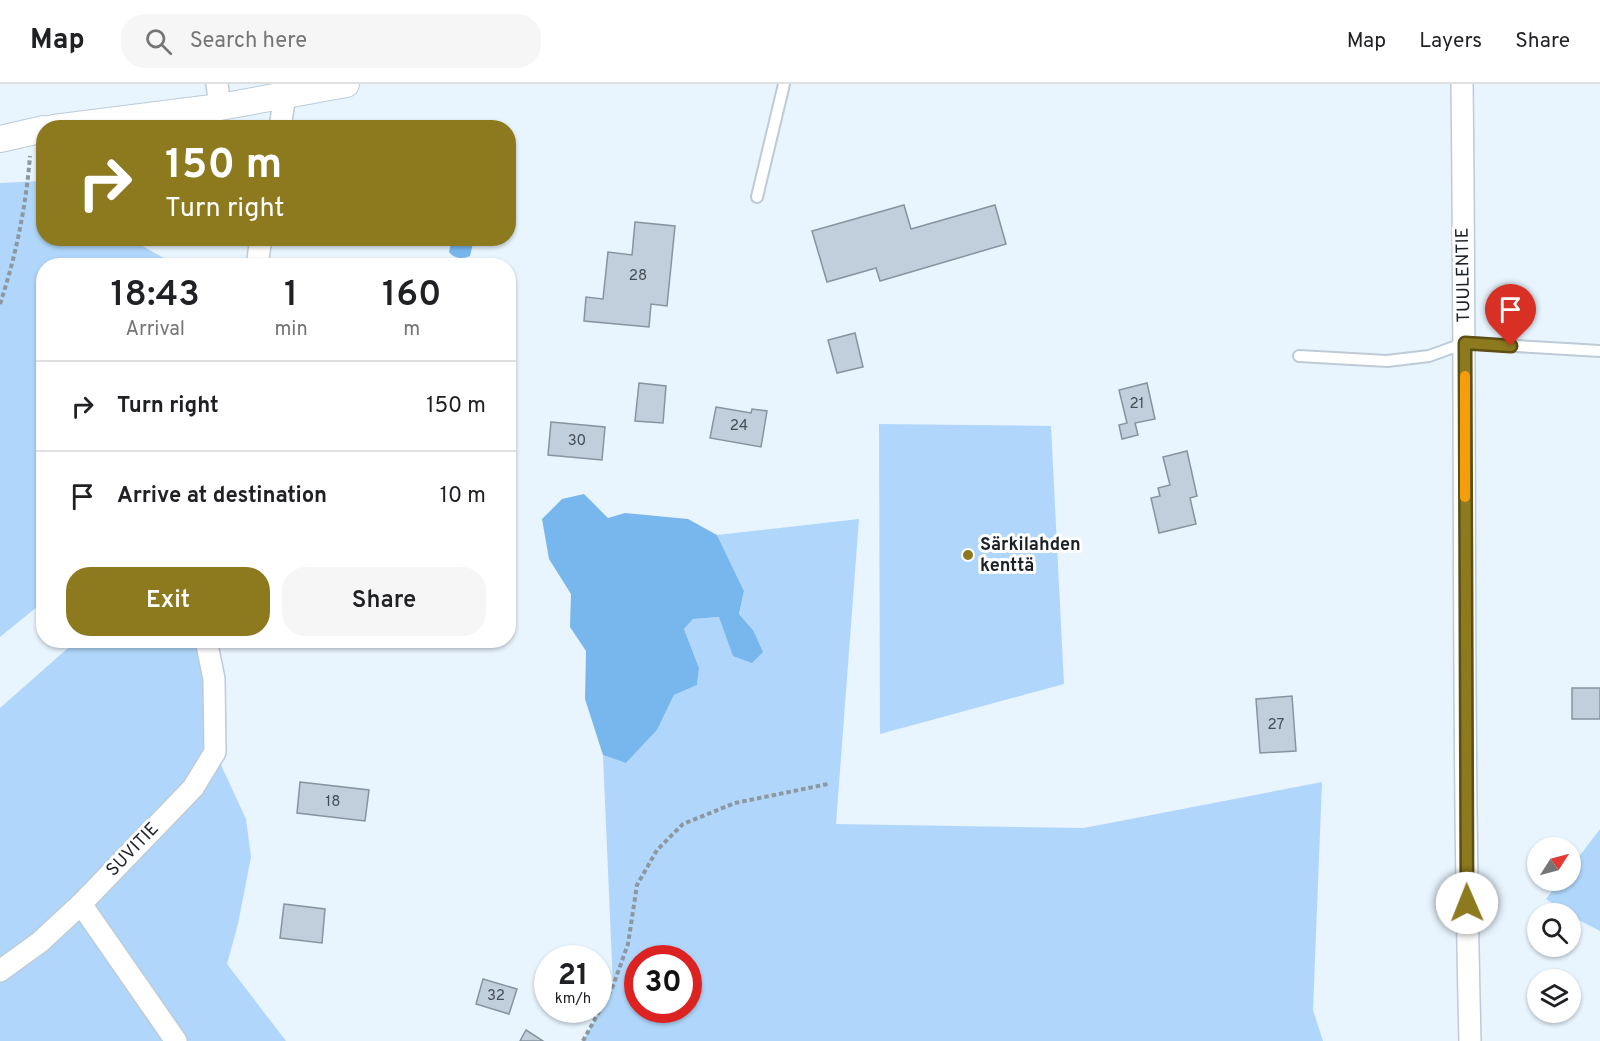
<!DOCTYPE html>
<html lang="en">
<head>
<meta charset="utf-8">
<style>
  body { margin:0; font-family:Overpass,sans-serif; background:#f6f6f6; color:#202124; height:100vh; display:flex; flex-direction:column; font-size:22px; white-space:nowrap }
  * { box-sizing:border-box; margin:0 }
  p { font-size:20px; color:#757577 }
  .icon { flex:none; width:33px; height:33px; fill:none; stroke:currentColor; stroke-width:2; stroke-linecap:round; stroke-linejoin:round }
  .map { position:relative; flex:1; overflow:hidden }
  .side { position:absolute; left:36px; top:174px; width:480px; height:390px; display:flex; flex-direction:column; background:#fff; border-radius:24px; box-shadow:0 2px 4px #0004 }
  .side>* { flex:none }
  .top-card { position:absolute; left:36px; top:36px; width:480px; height:126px; border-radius:24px; box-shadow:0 2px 4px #0004; background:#8d791e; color:#fff; overflow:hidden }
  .needle { width:39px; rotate:54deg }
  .controls { position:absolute; left:1527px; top:753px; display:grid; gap:12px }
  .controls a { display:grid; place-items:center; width:54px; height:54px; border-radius:50%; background:#fff; box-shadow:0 2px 4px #0004; font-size:30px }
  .speed { position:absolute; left:534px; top:861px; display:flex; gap:12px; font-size:30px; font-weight:700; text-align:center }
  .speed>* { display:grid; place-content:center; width:78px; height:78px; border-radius:50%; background:#fff; box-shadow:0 2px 4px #0004; line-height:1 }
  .speed small { font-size:15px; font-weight:400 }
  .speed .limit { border:9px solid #d22; background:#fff; color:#111 }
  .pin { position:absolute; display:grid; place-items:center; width:51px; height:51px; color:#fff; margin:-62px -26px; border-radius:50% 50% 50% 0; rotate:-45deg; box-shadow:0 0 6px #0007 }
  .pin .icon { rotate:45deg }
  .me { position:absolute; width:66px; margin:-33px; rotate:359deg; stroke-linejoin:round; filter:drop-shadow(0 0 4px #0008) }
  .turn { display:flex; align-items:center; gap:21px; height:126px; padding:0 30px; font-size:27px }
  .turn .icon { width:78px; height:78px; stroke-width:2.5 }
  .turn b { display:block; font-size:42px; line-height:51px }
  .eta { display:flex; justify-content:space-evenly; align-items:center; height:102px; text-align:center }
  .eta b { font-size:36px; font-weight:600; line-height:42px }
  .button { display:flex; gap:12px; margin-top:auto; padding:12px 30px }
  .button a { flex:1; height:69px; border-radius:24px; background:#8d791e; color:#fff; font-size:24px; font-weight:600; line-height:69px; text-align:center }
  .button a+a { background:#f6f6f6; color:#202124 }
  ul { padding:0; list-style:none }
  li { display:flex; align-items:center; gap:18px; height:90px; padding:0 30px; border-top:2px solid #e0e0e0 }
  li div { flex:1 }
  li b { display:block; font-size:22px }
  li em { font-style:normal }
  header { display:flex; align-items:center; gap:36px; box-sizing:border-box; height:84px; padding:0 30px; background:#fff; border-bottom:2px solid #e0e0e0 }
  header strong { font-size:28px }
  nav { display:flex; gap:33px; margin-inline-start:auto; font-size:21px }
  .search { width:420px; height:54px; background:#f6f6f6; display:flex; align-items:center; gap:15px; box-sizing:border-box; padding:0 21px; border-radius:24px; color:#757577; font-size:22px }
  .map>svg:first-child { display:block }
</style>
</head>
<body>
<header>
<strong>Map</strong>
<div class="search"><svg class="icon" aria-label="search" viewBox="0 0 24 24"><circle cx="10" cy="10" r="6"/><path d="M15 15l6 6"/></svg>Search here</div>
<nav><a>Map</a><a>Layers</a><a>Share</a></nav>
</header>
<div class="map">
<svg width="1600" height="957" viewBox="0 0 1600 957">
  <rect width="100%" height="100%" fill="#e8f4fe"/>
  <g fill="#b0d7fb" fill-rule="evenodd">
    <polygon points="43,97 44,154 130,155 176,181 44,182 43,518 0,553 0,99"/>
    <polygon points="879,340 1051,342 1064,600 880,650"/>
    <path d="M859,435L836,740L1084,744L1322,698L1313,926L1323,957H583L613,902L603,671L626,679L657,646L674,611L697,601L699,584L684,545L693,535L719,533L753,546L739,530L744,507L717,451ZM638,874H688V926H638Z"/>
    <polygon points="76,557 206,557 215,668 246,735 251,773 238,840 227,880 286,957 0,957 0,624"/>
    <polygon points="1600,745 1600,847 1571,832 1570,830 1567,829 1546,815 1560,797 1570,796 1571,783"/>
  </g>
  <g fill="#78b7ee">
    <path d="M452,155H474L470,172C463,175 454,175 449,168Z"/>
    <polygon points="584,410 608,434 625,429 688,435 717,451 744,507 739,530 753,546 763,568 752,579 733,572 719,533 693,535 684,545 699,584 697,601 674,611 657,646 626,679 603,671 585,615 586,567 570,543 571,510 549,475 542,435 562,415"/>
  </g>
  <g fill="#c1cfdc" stroke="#8694a0" stroke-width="1.5">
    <polygon points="904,121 911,145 995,121 1006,160 880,197 876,184 827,198 812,147"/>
    <polygon points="635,138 675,142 667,222 651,220 649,243 584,237 586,213 603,215 608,168 632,171"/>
    <polygon points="855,249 863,283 837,289 828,256"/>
    <polygon points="639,299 666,302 663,339 635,337"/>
    <polygon points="1147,299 1155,335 1135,339 1138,351 1122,355 1119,341 1127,339 1119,306"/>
    <polygon points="716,323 751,329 752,325 767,327 761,363 710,354"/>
    <polygon points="551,338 605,343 602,376 548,371"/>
    <polygon points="1187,367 1197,412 1190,414 1196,440 1159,449 1151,414 1160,412 1158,404 1170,401 1163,373"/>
    <rect x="1572" y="604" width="28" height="31"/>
    <polygon points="1292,612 1296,667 1260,669 1256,615"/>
    <polygon points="300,698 369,706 365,737 297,729"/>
    <polygon points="284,820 325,825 322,859 280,854"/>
    <polygon points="483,895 517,905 509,930 476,920"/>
    <polygon points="526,946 543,957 520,957"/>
  </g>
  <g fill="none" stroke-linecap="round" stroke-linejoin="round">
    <g stroke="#bdcbd8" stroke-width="14">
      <g id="service">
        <polyline points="757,113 784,0"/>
        <polyline points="1299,272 1387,277 1429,272 1465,259 1600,267"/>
      </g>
    </g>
    <g stroke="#bdcbd8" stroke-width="24">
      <g id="minor">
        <polyline points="217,0 220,23"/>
        <path d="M1462,0C1466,319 1462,638 1470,957"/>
        <polyline points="280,44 285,10"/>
        <polyline points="257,182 261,154"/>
        <polyline points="0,887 40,858 81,820"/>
        <polyline points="176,957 81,820 193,704 215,668 214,595 206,556"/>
      </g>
    </g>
    <g stroke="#bdcbd8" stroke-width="28">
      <g id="tertiary">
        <polyline points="54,44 220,23 346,0"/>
        <polyline points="0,55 44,45"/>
      </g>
    </g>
    <g stroke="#8e979f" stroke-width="4" stroke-dasharray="4.5 3" stroke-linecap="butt">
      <path d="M0,220C16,172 26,122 30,72"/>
      <polyline points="583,957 613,902 628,860 637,801 657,766 683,740 735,719 828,700"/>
    </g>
    <use href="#service" stroke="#fff" stroke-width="10"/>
    <use href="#minor" stroke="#fff" stroke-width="21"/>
    <use href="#tertiary" stroke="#fff" stroke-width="26"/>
  </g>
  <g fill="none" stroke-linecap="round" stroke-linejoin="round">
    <g stroke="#5c4f14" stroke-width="15">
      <polyline id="route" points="1467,819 1465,259 1511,262"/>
    </g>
    <use href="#route" stroke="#8d791e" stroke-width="10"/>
    <polyline stroke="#f59e0b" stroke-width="10" points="1465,292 1465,413"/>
  </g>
  <circle fill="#8d791e" stroke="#fff" stroke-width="2" cx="968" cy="471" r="6"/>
  <g text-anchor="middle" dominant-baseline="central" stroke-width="6" stroke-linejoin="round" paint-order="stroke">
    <g font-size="15" fill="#444c54">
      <text x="638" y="192">28</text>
      <text x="1137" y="320">21</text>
      <text x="739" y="342">24</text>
      <text x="577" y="357">30</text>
      <text x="1276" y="641">27</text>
      <text x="333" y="718">18</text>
      <text x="496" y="912">32</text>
    </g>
    <g font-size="18" fill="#1b2126" stroke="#fff">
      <text transform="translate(1464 191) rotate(-91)">TUULENTIE</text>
      <text transform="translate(133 766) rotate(-46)">SUVITIE</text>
    </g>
    <g font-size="18" font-weight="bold" fill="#1b2126" stroke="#fff" text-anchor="start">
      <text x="980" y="461">Särkilahden<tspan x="980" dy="21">kenttä</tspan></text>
    </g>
  </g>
</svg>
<div class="controls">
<a><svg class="needle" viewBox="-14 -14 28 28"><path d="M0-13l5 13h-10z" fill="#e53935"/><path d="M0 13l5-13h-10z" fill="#757577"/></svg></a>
<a><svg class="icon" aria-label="search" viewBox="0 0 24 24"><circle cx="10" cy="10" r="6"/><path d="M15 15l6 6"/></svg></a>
<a><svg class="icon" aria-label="layers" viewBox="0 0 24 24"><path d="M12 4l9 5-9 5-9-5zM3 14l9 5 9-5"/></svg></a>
</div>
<div class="speed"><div>21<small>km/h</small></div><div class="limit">30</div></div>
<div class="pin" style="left:1511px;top:262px;background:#d93025"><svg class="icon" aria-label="arrive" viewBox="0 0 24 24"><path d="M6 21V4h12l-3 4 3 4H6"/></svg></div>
<svg class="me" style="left:1467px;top:819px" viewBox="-20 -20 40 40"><circle r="19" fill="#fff"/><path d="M0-13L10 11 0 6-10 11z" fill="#8d791e"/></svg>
<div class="top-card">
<div class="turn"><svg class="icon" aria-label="right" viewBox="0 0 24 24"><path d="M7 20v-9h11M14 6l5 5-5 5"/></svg><div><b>150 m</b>Turn right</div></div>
</div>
<section class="side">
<div class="eta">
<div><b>18:43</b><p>Arrival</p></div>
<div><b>1</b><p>min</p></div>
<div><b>160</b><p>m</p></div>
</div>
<ul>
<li><svg class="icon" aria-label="right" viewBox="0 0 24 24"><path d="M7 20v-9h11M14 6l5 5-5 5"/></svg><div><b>Turn right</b></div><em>150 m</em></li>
<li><svg class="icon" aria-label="arrive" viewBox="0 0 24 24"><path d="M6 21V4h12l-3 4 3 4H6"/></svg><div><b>Arrive at destination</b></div><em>10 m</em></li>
</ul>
<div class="button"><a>Exit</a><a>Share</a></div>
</section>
</div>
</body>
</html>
